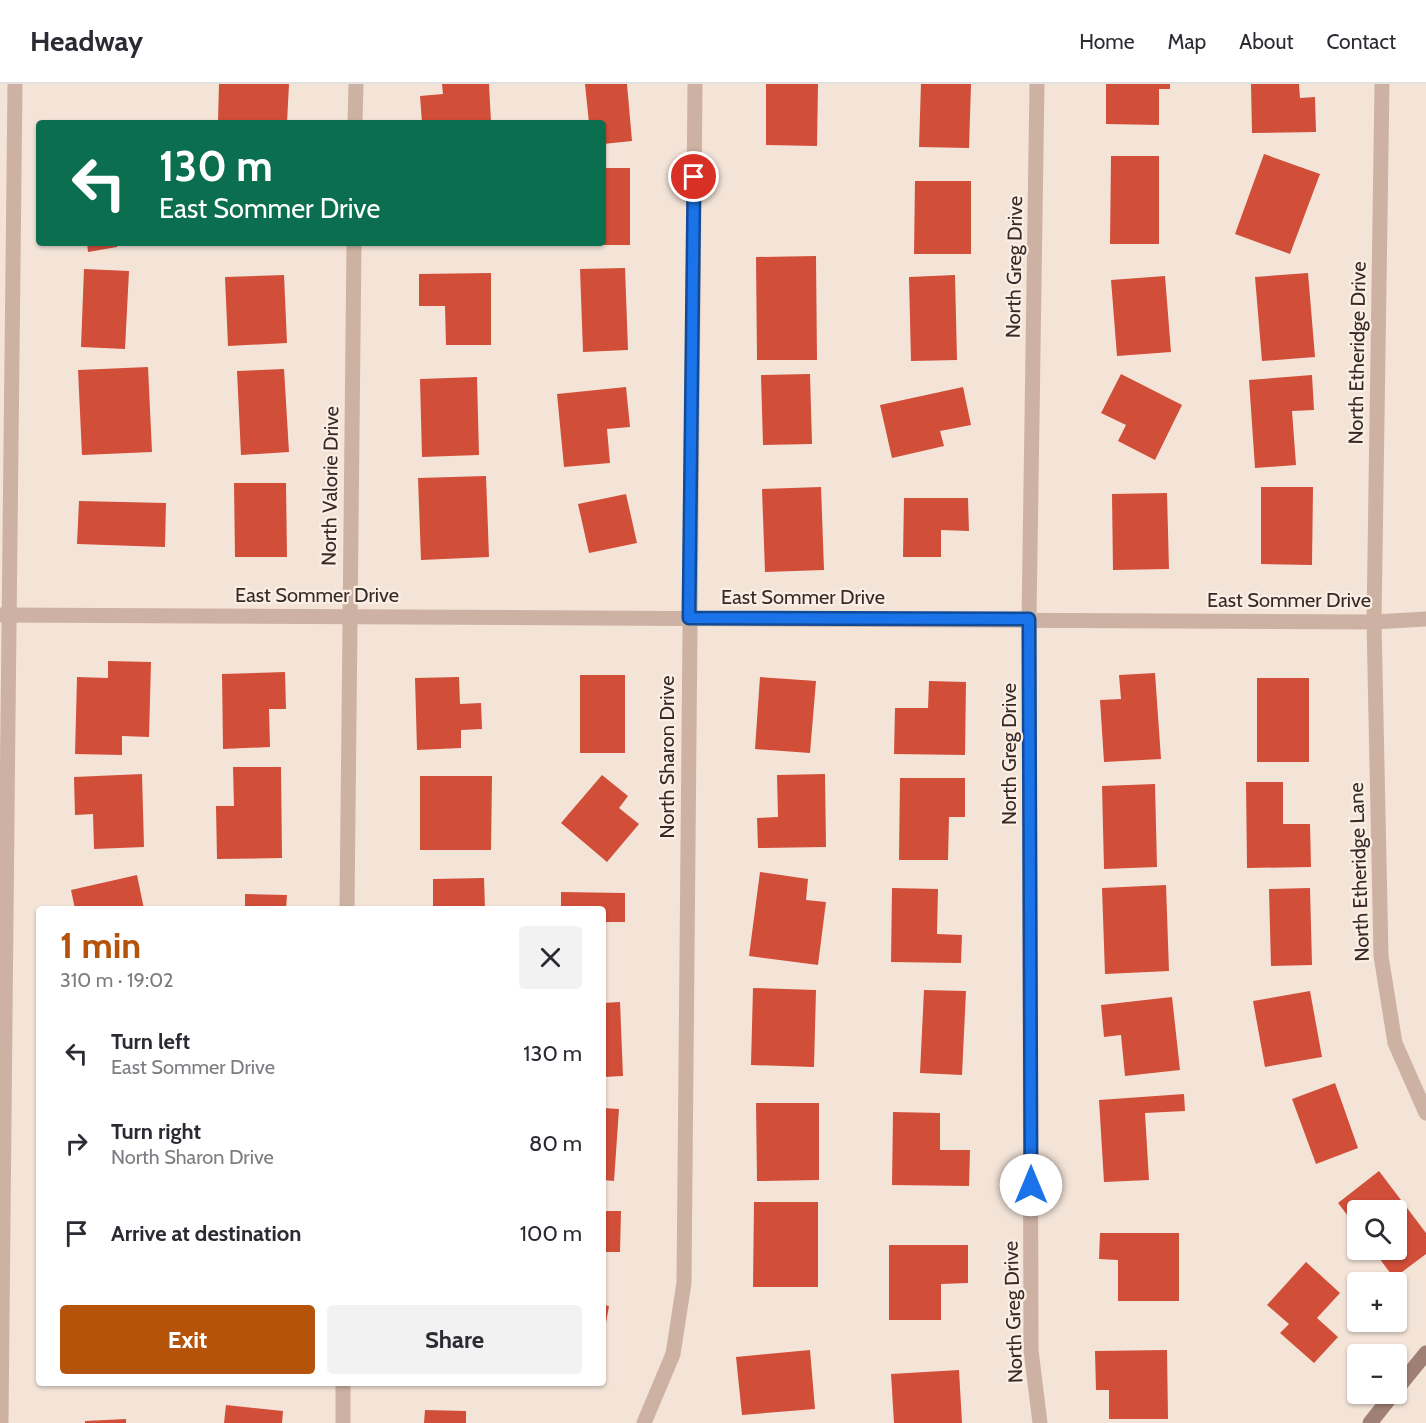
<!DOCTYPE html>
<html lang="en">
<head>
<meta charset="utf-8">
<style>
  body { margin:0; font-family:Cabin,sans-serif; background:#f2f2f3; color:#2b2b33; height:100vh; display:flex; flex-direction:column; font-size:22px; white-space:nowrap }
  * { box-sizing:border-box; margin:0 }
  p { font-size:20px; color:#7c7c81 }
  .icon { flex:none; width:33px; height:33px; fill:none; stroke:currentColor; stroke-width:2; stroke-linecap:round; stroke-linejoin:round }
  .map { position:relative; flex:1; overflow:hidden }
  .drawer { position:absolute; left:36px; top:822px; width:570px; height:480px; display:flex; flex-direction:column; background:#fff; border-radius:6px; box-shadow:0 2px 4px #0004 }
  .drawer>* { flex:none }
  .banner { position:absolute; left:36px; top:36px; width:570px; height:126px; border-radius:6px; box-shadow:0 2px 4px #0004; background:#0b6e4f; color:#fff; overflow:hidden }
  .buttons { position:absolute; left:1347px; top:1116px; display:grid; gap:12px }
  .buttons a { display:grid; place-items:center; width:60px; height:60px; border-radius:6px; background:#fff; box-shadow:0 2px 4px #0004; font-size:30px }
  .pin { position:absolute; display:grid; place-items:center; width:51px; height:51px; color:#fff; margin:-26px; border:3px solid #fff; border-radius:50%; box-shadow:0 2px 6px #0007 }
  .me { position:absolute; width:66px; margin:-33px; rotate:0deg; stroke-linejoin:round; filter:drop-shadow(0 0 4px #0008) }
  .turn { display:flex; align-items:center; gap:21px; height:126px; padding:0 24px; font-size:27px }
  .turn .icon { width:78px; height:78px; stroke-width:2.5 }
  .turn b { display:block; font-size:42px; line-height:51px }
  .round { display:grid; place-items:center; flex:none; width:63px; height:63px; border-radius:6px; background:#f2f2f3 }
  .summary { display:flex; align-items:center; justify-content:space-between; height:102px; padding:0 24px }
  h1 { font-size:36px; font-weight:700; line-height:45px; color:#b45309 }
  .action { display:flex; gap:12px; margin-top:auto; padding:12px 24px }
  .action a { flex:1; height:69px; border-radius:6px; background:#b45309; color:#fff; font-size:24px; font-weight:700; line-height:69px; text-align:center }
  .action a+a { background:#f2f2f3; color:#2b2b33 }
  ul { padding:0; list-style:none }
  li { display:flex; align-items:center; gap:18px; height:90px; padding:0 24px }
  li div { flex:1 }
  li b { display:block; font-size:22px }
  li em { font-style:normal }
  header { display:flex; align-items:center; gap:36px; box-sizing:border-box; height:84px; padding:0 30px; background:#fff; border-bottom:2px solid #e1e1e2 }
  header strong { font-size:28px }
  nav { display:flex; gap:33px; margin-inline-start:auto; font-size:21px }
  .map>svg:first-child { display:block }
</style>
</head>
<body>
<header>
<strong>Headway</strong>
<nav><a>Home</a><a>Map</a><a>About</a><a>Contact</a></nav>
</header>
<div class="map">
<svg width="1426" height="1339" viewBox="0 0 1426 1339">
  <rect width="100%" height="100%" fill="#f4e4d8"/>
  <g fill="#d14e39">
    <polygon points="219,0 289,0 287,39 218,38"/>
    <polygon points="442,0 489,0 491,38 422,39 420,12 443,10"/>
    <polygon points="585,0 627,0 632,57 603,60 603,39 589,39"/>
    <polygon points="766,0 818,0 817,62 766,61"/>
    <polygon points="921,0 971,0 969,64 919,63"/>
    <polygon points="1106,0 1170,0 1170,5 1159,5 1159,41 1106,40"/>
    <polygon points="1251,0 1299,0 1300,14 1315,13 1316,48 1252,49"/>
    <polygon points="1264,70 1320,90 1290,170 1235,150"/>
    <polygon points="1111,72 1159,72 1159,160 1110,160"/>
    <rect x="603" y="84" width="27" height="77"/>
    <polygon points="915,97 971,97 971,170 914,170"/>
    <polygon points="87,159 117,159 117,163 88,168"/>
    <polygon points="816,172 817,276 757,276 756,173"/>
    <polygon points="625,184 628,266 583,268 580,185"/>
    <polygon points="84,185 129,187 125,265 81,263"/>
    <polygon points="491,189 491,261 446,261 445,222 419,222 419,190"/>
    <polygon points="1308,189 1315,273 1262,277 1255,193"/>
    <polygon points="284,191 287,259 228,262 225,193"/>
    <polygon points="955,191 957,276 911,277 909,193"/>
    <polygon points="1165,192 1171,268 1117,272 1111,196"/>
    <polygon points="148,283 152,368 82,371 78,286"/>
    <polygon points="284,285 289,368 241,371 237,287"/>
    <polygon points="810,290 812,360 763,361 761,291"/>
    <polygon points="1121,290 1182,321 1155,376 1118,357 1126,341 1101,329"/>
    <polygon points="1312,291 1314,326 1292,327 1296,381 1255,384 1249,296"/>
    <polygon points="477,293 479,371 422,373 420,295"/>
    <polygon points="626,303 630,343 607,345 610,379 564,383 557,310"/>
    <polygon points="963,303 971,341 940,347 944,362 892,374 880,321"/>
    <polygon points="486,392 489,473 421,476 418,394"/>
    <polygon points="234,399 286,399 287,473 235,473"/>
    <polygon points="821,403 824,486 765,488 762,405"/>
    <polygon points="1261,403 1313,403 1312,481 1261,480"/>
    <polygon points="1167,409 1169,485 1113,486 1112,410"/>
    <polygon points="626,410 637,459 589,469 578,420"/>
    <polygon points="904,414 968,414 969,447 941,446 941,473 903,473"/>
    <polygon points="79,417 166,419 165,463 77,460"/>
    <polygon points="108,577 151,578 149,653 122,652 122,671 75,670 77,593 108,594"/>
    <polygon points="285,588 286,625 269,625 270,663 223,665 222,590"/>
    <polygon points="1155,589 1161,675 1104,678 1100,616 1121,615 1119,591"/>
    <rect x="580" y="591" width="45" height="78"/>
    <polygon points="459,593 460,620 481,619 482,645 461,646 461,664 417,666 415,594"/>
    <polygon points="760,593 816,597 810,669 755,665"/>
    <rect x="1257" y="594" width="52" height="84"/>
    <polygon points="929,597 966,598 965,671 894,670 895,624 928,624"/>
    <polygon points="233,683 281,683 282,774 217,775 216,722 234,722"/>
    <polygon points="142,690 144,763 94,765 93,730 75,731 74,693"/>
    <polygon points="825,690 826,763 758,764 757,734 778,733 777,691"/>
    <polygon points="602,691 628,712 619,724 639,740 607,778 561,739"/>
    <polygon points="420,692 492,692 491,766 420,766"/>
    <polygon points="900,694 965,694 965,733 949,733 948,776 899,776"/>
    <polygon points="1246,698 1283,698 1283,740 1310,740 1311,783 1247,784"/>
    <polygon points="1155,700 1157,783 1104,785 1102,702"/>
    <polygon points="760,788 808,795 806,816 826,818 818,881 749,872"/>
    <polygon points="137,791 144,825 75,825 71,806"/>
    <polygon points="484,794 485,825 433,825 433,795"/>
    <polygon points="1166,801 1169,887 1105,890 1102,804"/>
    <polygon points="892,804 938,805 937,850 962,851 961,879 891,878"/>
    <polygon points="1310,804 1312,881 1271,882 1269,805"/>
    <polygon points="561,808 625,809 625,838 603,838 603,825 561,825"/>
    <polygon points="245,810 287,811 286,825 245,825"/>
    <polygon points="753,904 816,906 814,983 751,981"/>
    <polygon points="924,906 966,907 962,991 920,989"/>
    <polygon points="1310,907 1322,973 1265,983 1253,917"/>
    <polygon points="1172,913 1180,986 1125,992 1121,951 1104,953 1101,921"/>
    <polygon points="620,918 623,992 603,993 603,919"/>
    <polygon points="1335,999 1358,1064 1316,1080 1292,1015"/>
    <polygon points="1184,1010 1185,1027 1145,1029 1149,1096 1104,1098 1099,1016"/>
    <polygon points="756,1019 819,1019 819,1096 757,1097"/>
    <polygon points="603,1024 619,1025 614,1097 603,1096"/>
    <polygon points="893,1028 940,1029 940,1066 970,1066 969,1102 892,1101"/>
    <polygon points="1379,1087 1426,1149 1426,1170 1394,1194 1373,1166 1396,1166 1396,1126 1358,1126 1358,1145 1338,1119"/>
    <polygon points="754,1118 818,1118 818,1203 753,1203"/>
    <polygon points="603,1127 621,1127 620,1168 603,1168"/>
    <polygon points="1100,1149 1179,1149 1179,1217 1118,1217 1118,1176 1099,1175"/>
    <polygon points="889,1161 968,1161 968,1199 941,1200 941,1236 889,1236"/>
    <polygon points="1306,1178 1340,1209 1317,1234 1338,1253 1314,1279 1280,1249 1289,1240 1267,1221"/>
    <polygon points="603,1221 609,1222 604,1250 603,1250"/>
    <polygon points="810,1266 815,1325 742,1331 736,1273"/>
    <polygon points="1167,1266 1168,1335 1109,1335 1109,1306 1096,1306 1095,1267"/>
    <polygon points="959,1286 962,1339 894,1339 891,1290"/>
    <polygon points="216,1299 263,1299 263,1302 216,1301"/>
    <polygon points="226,1321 283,1327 282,1339 224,1339"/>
    <polygon points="425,1326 466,1327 466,1339 424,1339"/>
    <polygon points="126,1335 126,1339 85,1339 85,1337"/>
  </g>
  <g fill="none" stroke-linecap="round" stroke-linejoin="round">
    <g stroke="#cdb2a3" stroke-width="15">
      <polyline points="1037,0 1029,535 1031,1266 1040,1339"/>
      <polyline points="1382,0 1374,538 1381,872 1395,959 1426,1029"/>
      <polyline points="355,39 356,0"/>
      <polyline points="0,531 1374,538 1426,535"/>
      <polyline points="347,825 354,159"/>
      <path d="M1,1339C4,893 11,446 15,0"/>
      <polyline points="343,1339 343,1299"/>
      <polyline points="644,1339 673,1270 684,1199 695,0"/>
    </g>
    <g stroke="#a08075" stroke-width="15">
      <polyline points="1396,1306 1426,1269"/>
      <polyline points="1370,1339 1393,1310"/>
    </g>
  </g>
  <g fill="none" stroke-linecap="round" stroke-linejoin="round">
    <g stroke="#114b97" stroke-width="15">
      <polyline id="route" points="694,93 689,534 1029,535 1031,1101"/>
    </g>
    <use href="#route" stroke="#1a73e8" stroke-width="10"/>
  </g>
  <g text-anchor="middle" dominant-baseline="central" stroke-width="4.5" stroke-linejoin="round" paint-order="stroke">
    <g font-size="20" fill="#372a26" stroke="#fbefe5">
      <text transform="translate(1014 183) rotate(-89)">North Greg Drive</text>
      <text transform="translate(1357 269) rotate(-89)">North Etheridge Drive</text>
      <text transform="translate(330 402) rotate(-89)">North Valorie Drive</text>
      <text x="317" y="511">East Sommer Drive</text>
      <text x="803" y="513">East Sommer Drive</text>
      <text x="1289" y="516">East Sommer Drive</text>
      <text transform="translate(1009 670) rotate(-90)">North Greg Drive</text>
      <text transform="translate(667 673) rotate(-90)">North Sharon Drive</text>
      <text transform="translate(1359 788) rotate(-92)">North Etheridge Lane</text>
      <text transform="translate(1013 1228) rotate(-92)">North Greg Drive</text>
    </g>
  </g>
</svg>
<div class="buttons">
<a><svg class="icon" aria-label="search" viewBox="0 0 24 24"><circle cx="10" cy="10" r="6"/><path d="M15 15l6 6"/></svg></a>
<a>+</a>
<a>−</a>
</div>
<div class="pin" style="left:694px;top:93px;background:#d93025"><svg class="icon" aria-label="arrive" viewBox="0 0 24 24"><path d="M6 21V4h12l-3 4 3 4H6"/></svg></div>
<svg class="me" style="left:1031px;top:1101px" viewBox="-20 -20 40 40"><circle r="19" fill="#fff"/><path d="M0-13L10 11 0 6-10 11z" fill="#1a73e8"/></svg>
<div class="banner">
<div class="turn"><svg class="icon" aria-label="left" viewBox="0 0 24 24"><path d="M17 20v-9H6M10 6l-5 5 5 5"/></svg><div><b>130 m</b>East Sommer Drive</div></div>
</div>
<section class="drawer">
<div class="summary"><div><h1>1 min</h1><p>310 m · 19:02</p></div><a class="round"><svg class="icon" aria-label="close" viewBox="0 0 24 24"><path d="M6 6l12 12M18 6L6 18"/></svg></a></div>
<ul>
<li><svg class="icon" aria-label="left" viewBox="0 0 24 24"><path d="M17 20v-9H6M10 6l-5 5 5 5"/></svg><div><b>Turn left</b><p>East Sommer Drive</p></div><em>130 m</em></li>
<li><svg class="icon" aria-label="right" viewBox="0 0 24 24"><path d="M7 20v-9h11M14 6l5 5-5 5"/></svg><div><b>Turn right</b><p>North Sharon Drive</p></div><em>80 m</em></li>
<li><svg class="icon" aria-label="arrive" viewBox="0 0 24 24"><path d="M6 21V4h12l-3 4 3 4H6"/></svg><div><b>Arrive at destination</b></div><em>100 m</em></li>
</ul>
<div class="action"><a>Exit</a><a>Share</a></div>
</section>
</div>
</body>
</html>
